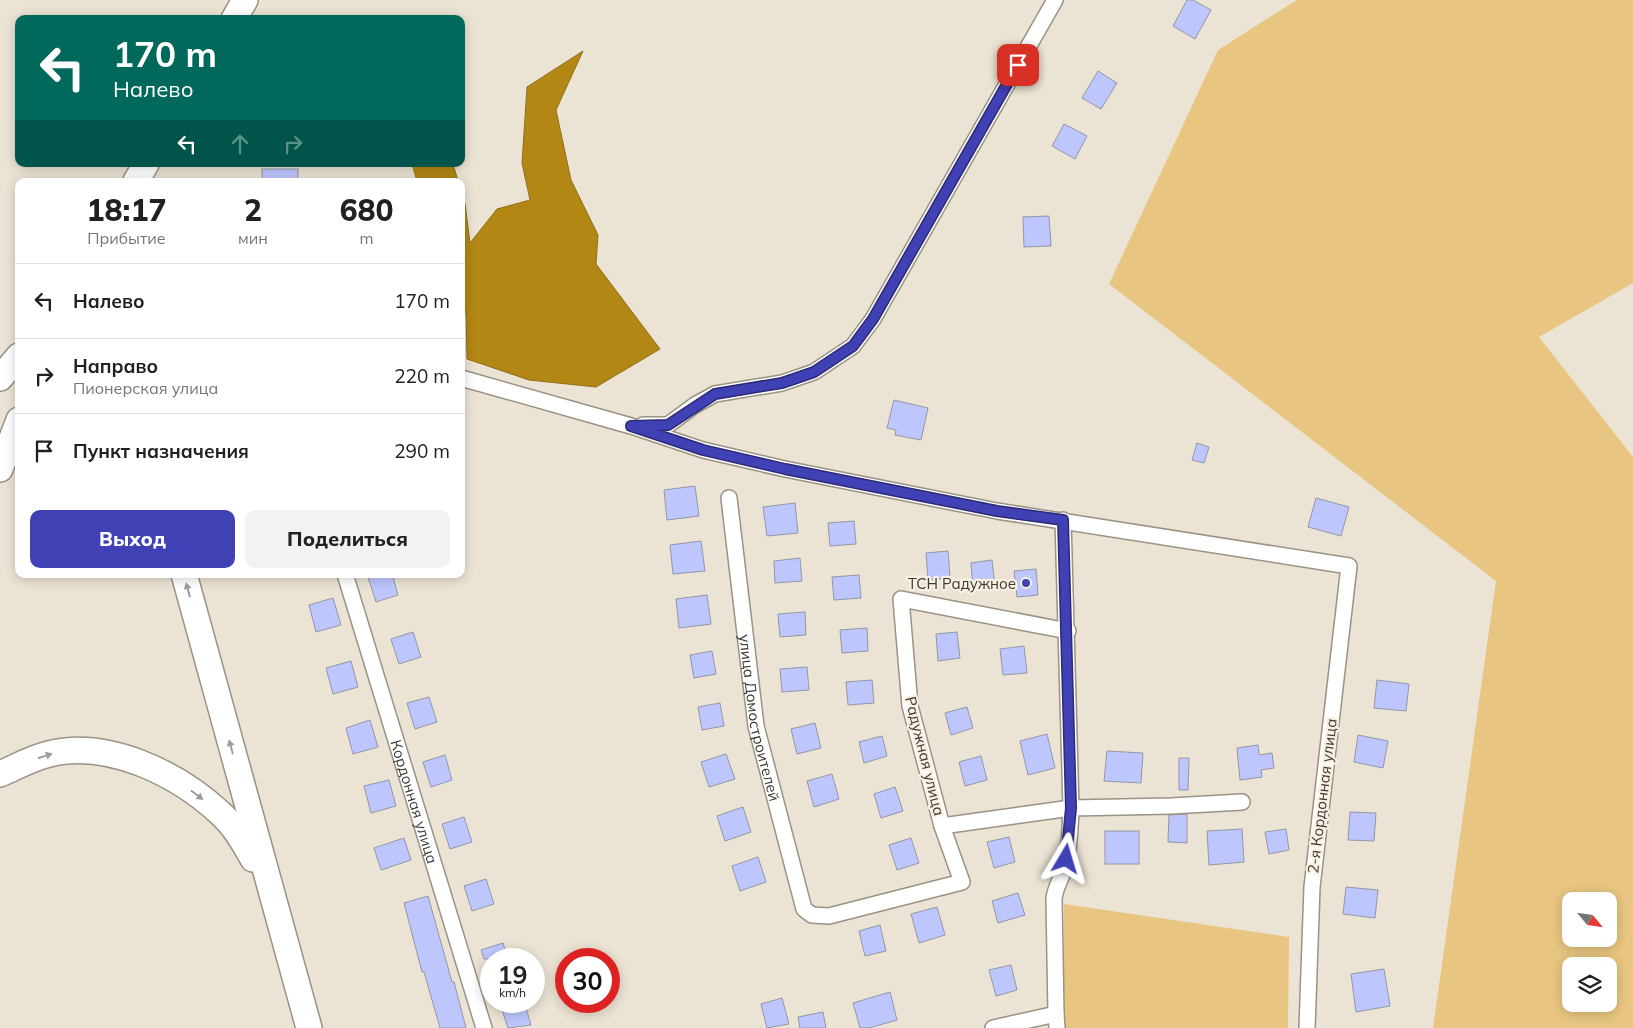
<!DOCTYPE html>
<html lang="ru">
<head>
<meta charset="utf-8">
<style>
  body { margin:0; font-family:Mulish,sans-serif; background:#f2f2f2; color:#202124; height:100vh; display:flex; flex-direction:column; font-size:19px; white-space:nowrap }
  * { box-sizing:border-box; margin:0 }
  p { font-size:16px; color:#757577 }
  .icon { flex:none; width:28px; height:28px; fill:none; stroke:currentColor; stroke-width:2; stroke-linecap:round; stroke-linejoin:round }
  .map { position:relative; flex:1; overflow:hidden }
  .details { position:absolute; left:15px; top:178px; width:450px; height:400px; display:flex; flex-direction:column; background:#fff; border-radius:10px; box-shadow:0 2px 12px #0003 }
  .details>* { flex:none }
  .banner { position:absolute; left:15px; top:15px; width:450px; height:152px; border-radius:10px; box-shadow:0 2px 12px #0003; background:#00695c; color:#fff; overflow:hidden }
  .needle { width:32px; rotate:119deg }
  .tools { position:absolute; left:1562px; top:892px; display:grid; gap:10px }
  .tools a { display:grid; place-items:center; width:55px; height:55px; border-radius:10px; background:#fff; box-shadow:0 2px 12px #0003; font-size:25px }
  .speed { position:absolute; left:480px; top:948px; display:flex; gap:10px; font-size:25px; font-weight:700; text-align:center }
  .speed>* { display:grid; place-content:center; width:65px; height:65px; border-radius:50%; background:#fff; box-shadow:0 2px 12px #0003; line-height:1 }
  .speed small { font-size:12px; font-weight:400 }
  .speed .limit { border:8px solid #d22; background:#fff; color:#111 }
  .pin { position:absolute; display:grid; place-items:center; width:42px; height:42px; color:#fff; margin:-21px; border-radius:10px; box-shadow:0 2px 8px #0006 }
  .me { position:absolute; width:55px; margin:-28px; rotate:7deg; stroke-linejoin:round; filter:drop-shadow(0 0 4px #0008) }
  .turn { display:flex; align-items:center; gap:18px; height:105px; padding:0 15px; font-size:22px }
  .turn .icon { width:65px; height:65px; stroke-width:2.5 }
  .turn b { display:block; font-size:35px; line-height:42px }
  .lanes { display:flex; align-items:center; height:48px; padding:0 15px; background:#0003; justify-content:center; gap:25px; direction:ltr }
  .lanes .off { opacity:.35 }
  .eta { display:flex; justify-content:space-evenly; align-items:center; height:85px; text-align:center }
  .eta b { font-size:30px; font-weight:800; line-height:35px }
  .cta { display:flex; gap:10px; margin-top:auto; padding:10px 15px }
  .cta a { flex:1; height:58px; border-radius:10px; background:#4141b6; color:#fff; font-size:20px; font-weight:800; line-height:58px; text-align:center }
  .cta a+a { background:#f2f2f2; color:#202124 }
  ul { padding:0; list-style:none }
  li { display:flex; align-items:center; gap:15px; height:75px; padding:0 15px; border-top:1px solid #e0e0e0 }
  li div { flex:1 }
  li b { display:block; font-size:19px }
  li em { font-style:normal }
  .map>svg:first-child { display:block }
</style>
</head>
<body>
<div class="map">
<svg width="1633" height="1028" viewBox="0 0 1633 1028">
  <rect width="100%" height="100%" fill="#ebe3d3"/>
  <g fill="#e8c681" fill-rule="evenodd">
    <path d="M1297,0H1633V283L1539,337L1633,457V1028H1433L1496,581L1109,284L1218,50ZM1571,901H1609V939H1571ZM1571,966H1609V1004H1571Z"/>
    <polygon points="1064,904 1289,937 1288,1028 1064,1028"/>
  </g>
  <g fill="#b38714" stroke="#8f6f1d">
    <polygon points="583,51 556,110 571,180 598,235 596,264 660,349 596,387 529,380 467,359 466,313 461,307 461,192 465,204 470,243 497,209 530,200 522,163 527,87"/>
    <polygon points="412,164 453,164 458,181 417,181"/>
  </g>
  <g fill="#bdc7fe" stroke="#9396a6">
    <polygon points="1187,0 1193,0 1211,10 1195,39 1173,26"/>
    <polygon points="1098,71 1117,83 1101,109 1082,98"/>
    <polygon points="1064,124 1087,136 1075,159 1052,146"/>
    <rect x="262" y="169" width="36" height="12"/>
    <polygon points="1049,216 1051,246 1024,247 1023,217"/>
    <polygon points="894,400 928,408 921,440 895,435 896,430 887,428"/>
    <polygon points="1197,443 1209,447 1204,463 1192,460"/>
    <polygon points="695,486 699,516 667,520 664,490"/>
    <polygon points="1316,498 1349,507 1341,536 1308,527"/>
    <polygon points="795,503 798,533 767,536 763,507"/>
    <polygon points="854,521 856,544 830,546 828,523"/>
    <polygon points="701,541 705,571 673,574 670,545"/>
    <polygon points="948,551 950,578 928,580 926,553"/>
    <polygon points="800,558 802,581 775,583 774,561"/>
    <polygon points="992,560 995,587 973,589 971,563"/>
    <polygon points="1036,569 1038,595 1017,597 1014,571"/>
    <polygon points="379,574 392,574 398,595 376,602 368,577"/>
    <polygon points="859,575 861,598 834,600 832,577"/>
    <polygon points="707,595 711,624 679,628 676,599"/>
    <polygon points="333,598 341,625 316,632 309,605"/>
    <polygon points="805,612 806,635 780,637 778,614"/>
    <polygon points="867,628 868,651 842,653 840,630"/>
    <polygon points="413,632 421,657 399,664 391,639"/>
    <polygon points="957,632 960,658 938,661 936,634"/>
    <polygon points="1024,646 1027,673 1003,675 1000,649"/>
    <polygon points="712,651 716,674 694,678 690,655"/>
    <polygon points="351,661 358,687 333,694 326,668"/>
    <polygon points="807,667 809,690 782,692 780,669"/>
    <polygon points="872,680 874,703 848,705 846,682"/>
    <polygon points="1377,680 1409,684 1406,711 1374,708"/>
    <polygon points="429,697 437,722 415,729 407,703"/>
    <polygon points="720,703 724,726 702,730 698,707"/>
    <polygon points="967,707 973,728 951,735 945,713"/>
    <polygon points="370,720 378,747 353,754 346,728"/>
    <polygon points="815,723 821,748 797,754 791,729"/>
    <polygon points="1047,734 1055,768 1028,775 1020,741"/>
    <polygon points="1358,735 1388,741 1383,768 1354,762"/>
    <polygon points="882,736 887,756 864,763 859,742"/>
    <polygon points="1258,745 1259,755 1272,753 1274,768 1261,770 1262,777 1240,780 1237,748"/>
    <polygon points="1107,751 1143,753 1141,783 1104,781"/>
    <polygon points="726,754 735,779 709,787 701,762"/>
    <polygon points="445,755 452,780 431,787 423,762"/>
    <polygon points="981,756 987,780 965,786 959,762"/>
    <polygon points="1179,758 1189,758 1188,790 1179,790"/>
    <polygon points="832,774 839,799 814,807 807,781"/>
    <polygon points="389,780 396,806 371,813 364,786"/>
    <polygon points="895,787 903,811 881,818 874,794"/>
    <polygon points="743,807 751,832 725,841 717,816"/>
    <polygon points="1350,812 1376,813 1374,841 1348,840"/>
    <polygon points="1187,814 1187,843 1168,842 1169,815"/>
    <polygon points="464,817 472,842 450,849 442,824"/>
    <polygon points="1242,829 1244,862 1209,865 1207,831"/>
    <polygon points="1286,829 1289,850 1269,854 1265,832"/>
    <rect x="1105" y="831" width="34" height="33"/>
    <polygon points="1009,837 1015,862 994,868 987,842"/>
    <polygon points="404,838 411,860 381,870 374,848"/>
    <polygon points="911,838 919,863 897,870 889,845"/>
    <polygon points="758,857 766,882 740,891 732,866"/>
    <polygon points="486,879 494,904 472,911 464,886"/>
    <polygon points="1346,887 1378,890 1375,918 1343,914"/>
    <polygon points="1018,893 1025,915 998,923 992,901"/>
    <polygon points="428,896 452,982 454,982 466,1028 440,1028 424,972 422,972 404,903"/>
    <polygon points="937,907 945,935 919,943 911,914"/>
    <polygon points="880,925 886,951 865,956 859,931"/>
    <polygon points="503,943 508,959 484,959 481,950"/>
    <polygon points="1011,965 1017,990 996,996 989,970"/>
    <polygon points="1384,969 1390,1006 1356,1012 1351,974"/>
    <polygon points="890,992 897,1020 869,1028 860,1028 853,1003"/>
    <polygon points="782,998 789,1024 767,1028 761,1004"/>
    <polygon points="524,1001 531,1025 508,1028 501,1007"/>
    <polygon points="823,1012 826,1028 800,1028 798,1017"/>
  </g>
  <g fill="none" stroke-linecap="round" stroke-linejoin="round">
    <g stroke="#9a9284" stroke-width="18">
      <g id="street">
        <polyline points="461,378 631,426 703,450 785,469 997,511 1349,566 1312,887 1307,1028"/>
        <polyline points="643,425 668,425 695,405 715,394 782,383 814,372 853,346 873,319 1055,0"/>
        <path id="s1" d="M729,498L756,726L804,909L812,915L829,916L962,882L942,826L910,706L901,599L1068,631"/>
        <path id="s2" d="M345,574L484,1028"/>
        <polyline points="942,826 1071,808 1171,806 1242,802"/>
        <path d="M1056,1014L1054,899C1055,887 1062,878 1065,866C1070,847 1070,828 1071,808L1063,520"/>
        <polyline points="993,1028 1056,1014 1057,1028"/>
      </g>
    </g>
    <g stroke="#9a9284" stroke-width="28">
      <g id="primary">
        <polyline points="234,19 245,0"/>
        <polyline points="136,181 146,164"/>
        <polyline points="0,378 19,356"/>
        <polyline points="0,469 19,420"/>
        <polyline points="184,574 309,1028"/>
        <path d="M0,774C16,767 32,758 49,754C108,739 178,774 220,813C234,825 244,843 253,859"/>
      </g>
    </g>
    <use href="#street" stroke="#fff" stroke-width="15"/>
    <use href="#primary" stroke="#fff" stroke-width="25"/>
  </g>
  <defs><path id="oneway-solid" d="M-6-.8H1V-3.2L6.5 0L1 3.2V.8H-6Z" transform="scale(1.25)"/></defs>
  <g fill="#9d9c98">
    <use href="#oneway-solid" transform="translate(188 590) rotate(-105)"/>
    <use href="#oneway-solid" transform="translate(231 747) rotate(-105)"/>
    <use href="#oneway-solid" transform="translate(45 756) rotate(-17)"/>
    <use href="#oneway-solid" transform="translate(197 795) rotate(37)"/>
  </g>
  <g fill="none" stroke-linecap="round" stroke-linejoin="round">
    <g stroke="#2a2a76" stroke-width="12">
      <polyline id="route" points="1018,65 873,319 853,346 814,372 782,383 715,394 668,425 631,426 703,450 785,469 997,511 1063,520 1071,808 1066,859"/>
    </g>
    <use href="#route" stroke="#4141b6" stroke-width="9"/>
  </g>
  <circle fill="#4141b6" stroke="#f8f0e1" stroke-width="2" cx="1026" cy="583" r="5"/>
  <g text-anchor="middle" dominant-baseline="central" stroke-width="4.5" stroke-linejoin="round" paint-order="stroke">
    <g font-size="15" fill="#3b3832" stroke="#f8f0e1" text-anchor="end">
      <text x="1016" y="583">ТСН Радужное</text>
    </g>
    <g font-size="15" fill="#3b3832" stroke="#f8f0e1">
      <text stroke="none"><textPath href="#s1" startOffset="222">улица Домостроителей</textPath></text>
      <text transform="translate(925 756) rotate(76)">Радужная улица</text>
      <text transform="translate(1322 796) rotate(-83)">2-я Кордонная улица</text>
      <text stroke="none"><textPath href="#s2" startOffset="238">Кордонная улица</textPath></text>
    </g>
  </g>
</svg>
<div class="tools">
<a><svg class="needle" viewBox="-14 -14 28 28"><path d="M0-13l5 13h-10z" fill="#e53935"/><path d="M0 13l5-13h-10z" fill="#757577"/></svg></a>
<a><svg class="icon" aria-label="layers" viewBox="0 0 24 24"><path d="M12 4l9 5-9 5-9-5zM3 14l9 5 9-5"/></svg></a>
</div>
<div class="speed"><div>19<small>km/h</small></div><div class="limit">30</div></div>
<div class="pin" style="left:1018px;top:65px;background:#d93025"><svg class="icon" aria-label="arrive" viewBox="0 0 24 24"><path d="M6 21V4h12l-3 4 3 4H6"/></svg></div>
<svg class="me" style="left:1066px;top:859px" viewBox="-20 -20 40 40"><path d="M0-17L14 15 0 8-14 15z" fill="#4141b6" stroke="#fff" stroke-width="4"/></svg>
<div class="banner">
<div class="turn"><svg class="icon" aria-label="left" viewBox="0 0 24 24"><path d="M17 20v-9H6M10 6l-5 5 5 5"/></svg><div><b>170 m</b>Налево</div></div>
<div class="lanes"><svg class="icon" aria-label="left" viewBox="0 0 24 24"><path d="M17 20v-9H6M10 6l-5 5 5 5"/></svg><svg class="icon off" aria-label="ahead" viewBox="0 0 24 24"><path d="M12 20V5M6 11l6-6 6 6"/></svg><svg class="icon off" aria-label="right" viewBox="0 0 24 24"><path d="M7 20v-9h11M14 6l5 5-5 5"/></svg></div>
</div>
<section class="details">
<div class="eta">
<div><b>18:17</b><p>Прибытие</p></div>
<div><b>2</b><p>мин</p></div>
<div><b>680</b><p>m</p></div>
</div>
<ul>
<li><svg class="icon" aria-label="left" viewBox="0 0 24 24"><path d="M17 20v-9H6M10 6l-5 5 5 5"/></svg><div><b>Налево</b></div><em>170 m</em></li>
<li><svg class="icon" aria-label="right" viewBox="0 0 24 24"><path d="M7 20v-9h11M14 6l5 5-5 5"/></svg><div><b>Направо</b><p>Пионерская улица</p></div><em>220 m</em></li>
<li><svg class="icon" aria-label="arrive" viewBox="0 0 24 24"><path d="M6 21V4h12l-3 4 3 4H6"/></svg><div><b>Пункт назначения</b></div><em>290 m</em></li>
</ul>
<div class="cta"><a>Выход</a><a>Поделиться</a></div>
</section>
</div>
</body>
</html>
